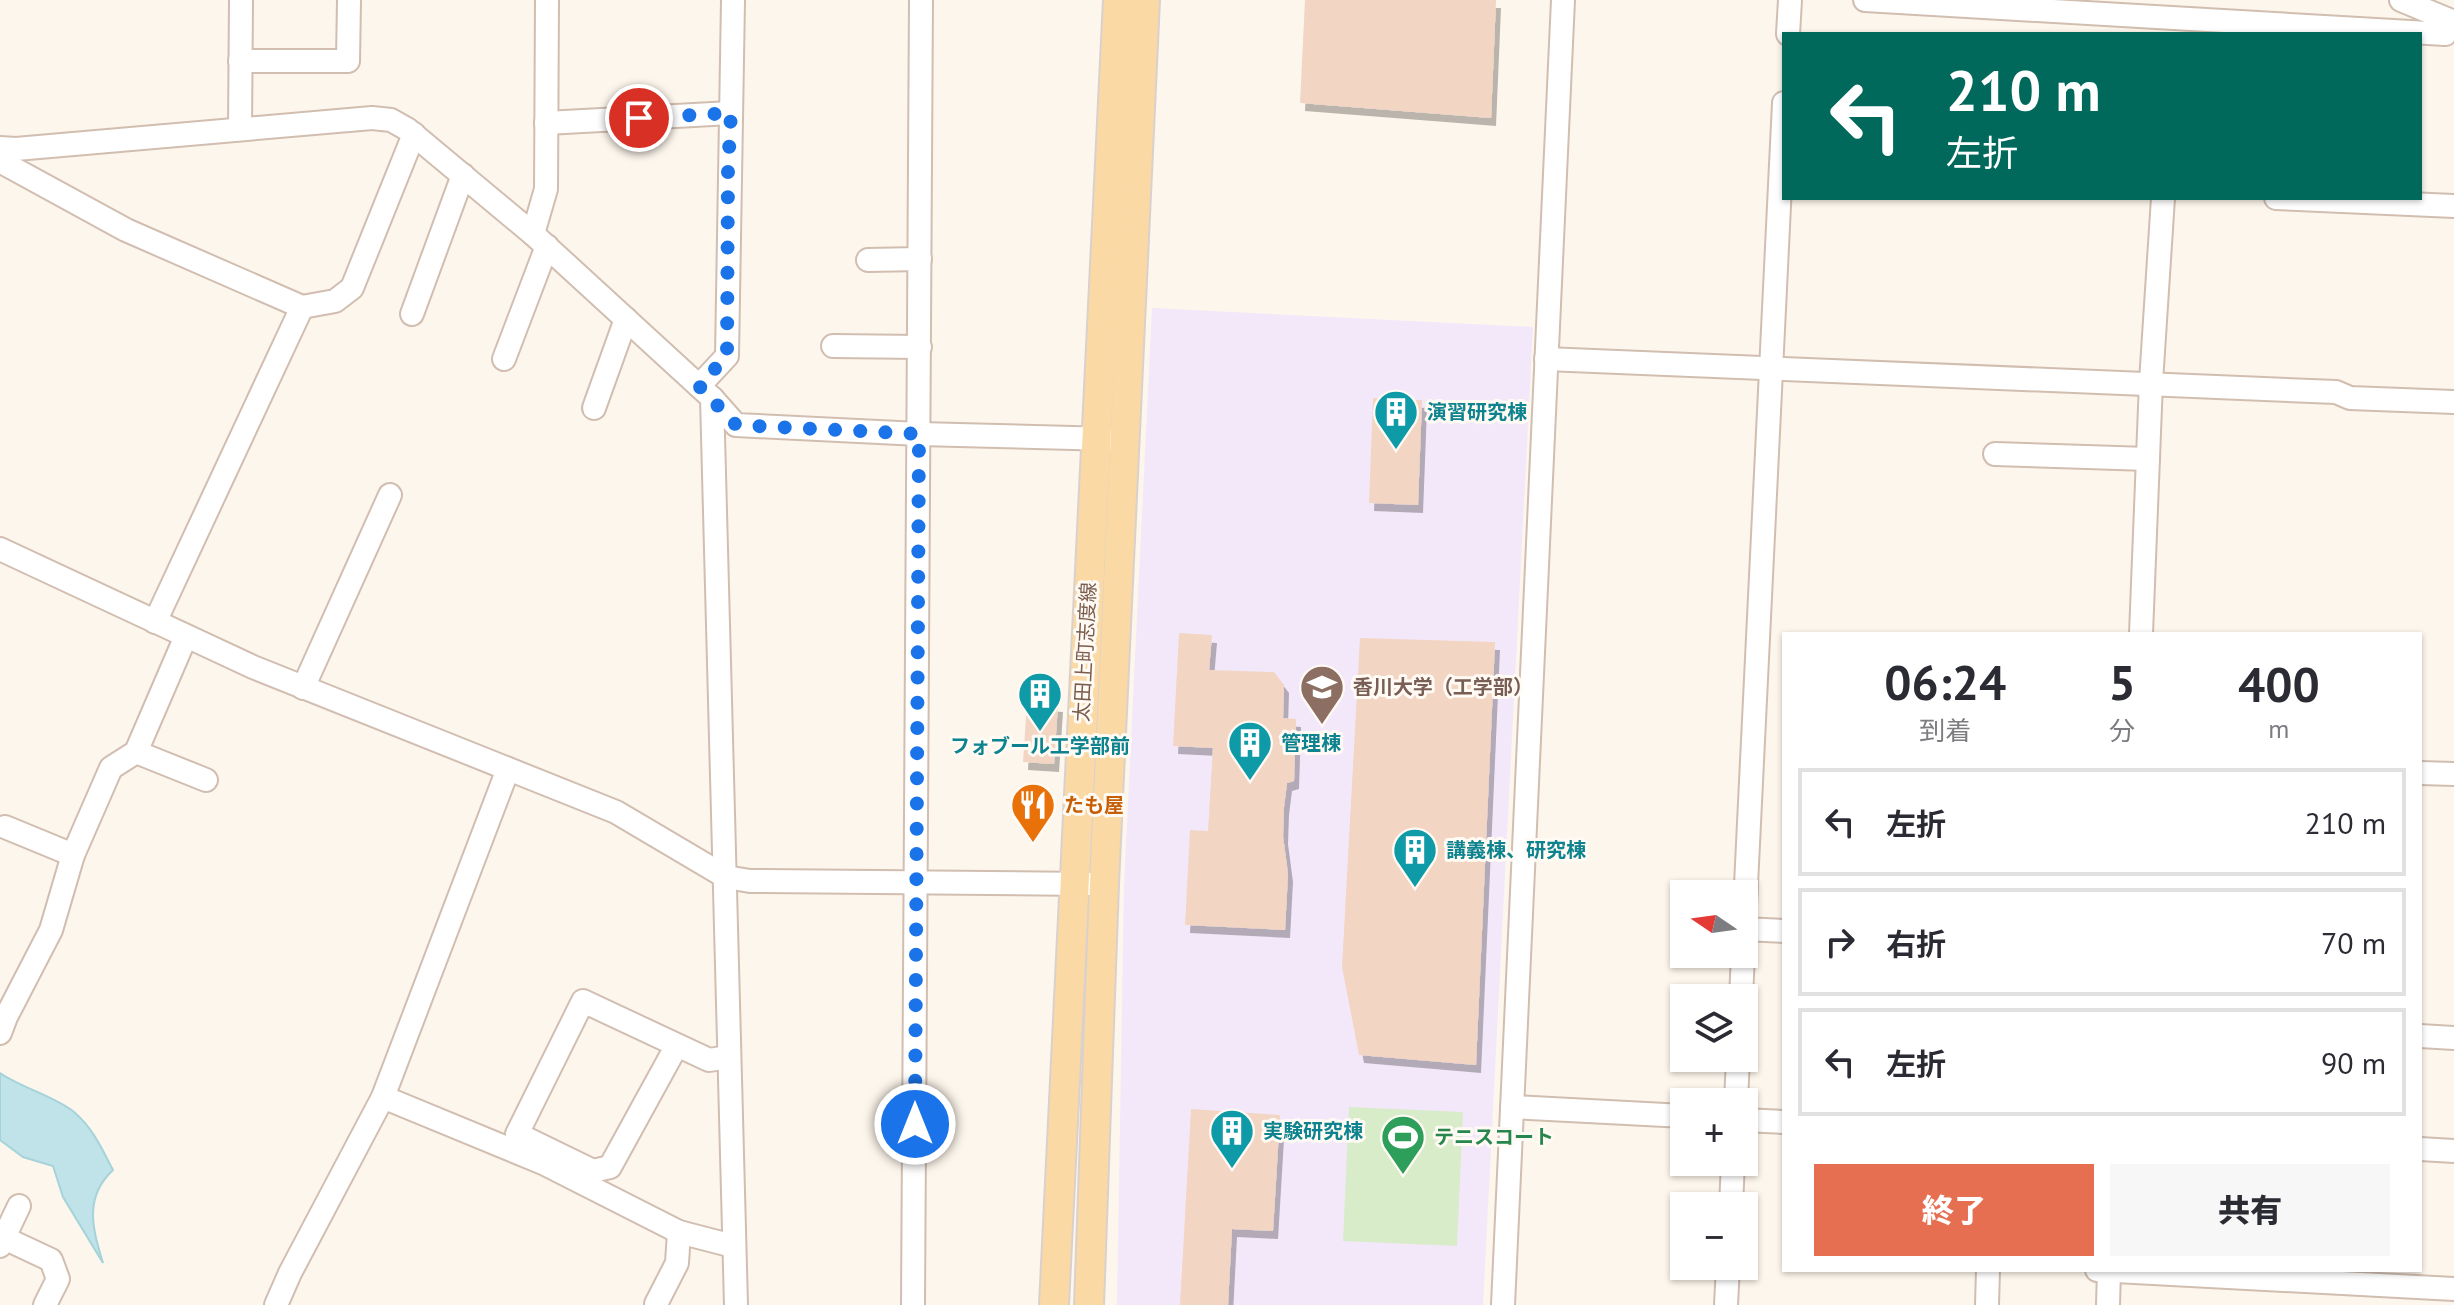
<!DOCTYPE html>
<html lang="ja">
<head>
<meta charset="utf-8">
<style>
  body { margin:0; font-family:"PT Sans","Noto Sans JP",sans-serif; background:#f7f7f7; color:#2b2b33; height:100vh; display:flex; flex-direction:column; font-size:30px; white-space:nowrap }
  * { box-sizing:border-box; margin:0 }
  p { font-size:26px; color:#7c7c81 }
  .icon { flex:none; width:44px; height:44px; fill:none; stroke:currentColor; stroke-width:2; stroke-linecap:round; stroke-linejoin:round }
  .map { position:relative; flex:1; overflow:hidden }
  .side { position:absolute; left:1782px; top:632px; width:640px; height:640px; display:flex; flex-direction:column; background:#fff; border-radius:0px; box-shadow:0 2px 6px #0004 }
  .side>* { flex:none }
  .guide { position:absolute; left:1782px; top:32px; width:640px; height:168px; border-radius:0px; box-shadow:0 2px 6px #0004; background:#00695c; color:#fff; overflow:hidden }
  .needle { width:52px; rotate:283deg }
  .fabs { position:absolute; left:1670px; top:880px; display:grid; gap:16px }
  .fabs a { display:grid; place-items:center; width:88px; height:88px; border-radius:0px; background:#fff; box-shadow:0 2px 6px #0004; font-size:40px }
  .pin { position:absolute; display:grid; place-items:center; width:68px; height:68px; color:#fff; margin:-34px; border:4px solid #fff; border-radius:50%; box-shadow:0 2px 8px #0007 }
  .me { position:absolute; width:88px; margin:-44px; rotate:0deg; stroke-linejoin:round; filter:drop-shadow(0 0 6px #0008) }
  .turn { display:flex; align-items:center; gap:28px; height:168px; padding:0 32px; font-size:36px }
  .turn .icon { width:104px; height:104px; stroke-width:2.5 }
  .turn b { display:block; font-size:56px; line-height:68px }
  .eta { display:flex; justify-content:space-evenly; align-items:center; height:136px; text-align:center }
  .eta b { font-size:48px; font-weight:800; line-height:56px }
  .primary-button { display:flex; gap:16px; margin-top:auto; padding:16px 32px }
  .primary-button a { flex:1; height:92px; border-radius:0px; background:#e76f51; color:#fff; font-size:32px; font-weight:800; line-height:92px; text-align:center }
  .primary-button a+a { background:#f7f7f7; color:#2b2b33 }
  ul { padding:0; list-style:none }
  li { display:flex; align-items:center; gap:24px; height:108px; margin:0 16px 12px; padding:0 16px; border:4px solid #e1e1e2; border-radius:0px }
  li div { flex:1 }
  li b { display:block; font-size:30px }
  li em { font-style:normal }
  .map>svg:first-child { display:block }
</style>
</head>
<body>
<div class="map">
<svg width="2454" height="1305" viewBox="0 0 2454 1305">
  <defs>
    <filter id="shadow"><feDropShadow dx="5" dy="8" stdDeviation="0" flood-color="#0004"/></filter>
  </defs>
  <rect width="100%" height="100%" fill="#fdf6ec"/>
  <polygon fill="#f3e8fa" points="1152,308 1533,327 1483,1305 1117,1305 1124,885"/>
  <polygon fill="#d8ecc9" points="1349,1107 1463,1112 1457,1246 1343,1241"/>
  <path fill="#bfe3e8" stroke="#a5d3da" stroke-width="2" d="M0,1073C22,1088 56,1097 74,1112C93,1128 102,1149 113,1170C83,1198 93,1230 103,1263L63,1197L53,1166L23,1157L0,1140Z"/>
  <g fill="#f3d5c3" filter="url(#shadow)">
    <polygon points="1305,0 1496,0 1491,118 1300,103"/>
    <polygon points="1373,398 1422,400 1418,505 1369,503"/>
    <polygon points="1179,633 1212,635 1209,670 1274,672 1284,685 1283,718 1296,719 1294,781 1287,783 1284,807 1283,836 1288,874 1285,930 1185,925 1190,830 1208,831 1213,748 1173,746"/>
    <polygon points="1360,638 1495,642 1476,1065 1359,1055 1342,967"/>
    <polygon points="1027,702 1058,704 1054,764 1023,762"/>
    <polygon points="1191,1109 1280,1115 1273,1231 1232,1229 1228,1305 1180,1305"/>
  </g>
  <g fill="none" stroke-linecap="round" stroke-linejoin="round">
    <g stroke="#d1beb0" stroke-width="26">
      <g id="minor">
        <polyline points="1865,0 2445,34 2451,21"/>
        <polyline points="2401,0 2454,22"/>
        <polyline points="1788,34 1790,0"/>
        <polyline points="240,61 348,61 349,0"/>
        <polyline points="546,123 731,113"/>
        <polyline points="240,129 241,0"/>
        <polyline points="0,148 16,149 372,118 391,120 407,129 533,234 712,398 736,425 919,434 1111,439"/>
        <polyline points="0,153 5,164 126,230 302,307 155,622"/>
        <polyline points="2276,198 2454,206"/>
        <polyline points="533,234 546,189 547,0"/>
        <polyline points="868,260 920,259"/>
        <polyline points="302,307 335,301 352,288 414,134"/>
        <polyline points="412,314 463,175"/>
        <polyline points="833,346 920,347"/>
        <polyline points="504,359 547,246"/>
        <polyline points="1546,359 2336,392 2350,398 2454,402"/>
        <polyline points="699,386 727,356 733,0"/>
        <polyline points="712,398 736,1305"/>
        <polyline points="594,408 626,319"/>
        <polyline points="1995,454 2148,459"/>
        <polyline points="0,549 253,667 616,812 726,877 750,881 1091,884"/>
        <polyline points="2141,634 2151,382 2163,198"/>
        <polyline points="303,688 390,495"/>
        <polyline points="136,752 206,780"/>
        <polyline points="2420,773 2454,774"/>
        <polyline points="5,827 73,855 111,768 136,752 186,636"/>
        <polyline points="1744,926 1784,103"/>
        <polyline points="1744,929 1784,931"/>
        <polyline points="1741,998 1743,954"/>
        <polyline points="0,1033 6,1017 51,930 73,855"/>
        <polyline points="2420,1036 2454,1038"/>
        <polyline points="677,1045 610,1167 593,1171 517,1134 583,1001 709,1060 729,1057"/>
        <polyline points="383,1097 543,1163 679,1232 733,1246"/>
        <polyline points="1736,1102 1738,1058"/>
        <polyline points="1512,1107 1684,1116"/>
        <polyline points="1744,1120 1784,1122"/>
        <polyline points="2420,1149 2454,1151"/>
        <polyline points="1731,1206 1733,1162"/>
        <polyline points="4,1238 51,1260 58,1279 45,1305"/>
        <polyline points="0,1246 19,1206"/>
        <polyline points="2097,1270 2454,1289"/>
        <polyline points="656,1304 677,1263 679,1232"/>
        <polyline points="276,1305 290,1273 383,1097 508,769"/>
        <polyline points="913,1305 921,0"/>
        <polyline points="1503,1305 1563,0"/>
        <polyline points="1726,1305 1728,1266"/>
        <polyline points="1987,1305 1988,1270"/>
        <polyline points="2108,1305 2109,1270"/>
      </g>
    </g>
    <g stroke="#dad1cd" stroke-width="32">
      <g id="major">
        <polyline points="1054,1305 1118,0"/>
        <polyline points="1089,1305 1104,884 1145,0"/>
      </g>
    </g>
    <use href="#minor" stroke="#fff" stroke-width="22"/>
    <use href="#major" stroke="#fbd9a5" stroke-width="28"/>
  </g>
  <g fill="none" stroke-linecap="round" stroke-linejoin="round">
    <polyline stroke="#1a73e8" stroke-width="14" stroke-dasharray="0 25.2" points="639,118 731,113 728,170 727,356 699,386 736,425 919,434 915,1124"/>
  </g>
  <defs>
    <g id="building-pin" transform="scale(2.3)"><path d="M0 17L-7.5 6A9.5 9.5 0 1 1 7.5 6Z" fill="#0f9aa8" stroke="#fffaf3"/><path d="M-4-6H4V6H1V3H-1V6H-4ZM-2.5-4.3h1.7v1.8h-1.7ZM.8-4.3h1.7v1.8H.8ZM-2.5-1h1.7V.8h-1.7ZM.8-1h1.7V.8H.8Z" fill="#fff"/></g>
    <g id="university-pin" transform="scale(2.3)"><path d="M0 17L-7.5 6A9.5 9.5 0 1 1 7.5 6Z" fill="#8d6e63" stroke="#fffaf3"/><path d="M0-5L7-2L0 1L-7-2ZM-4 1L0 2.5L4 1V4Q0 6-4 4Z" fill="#fff"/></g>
    <g id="restaurant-pin" transform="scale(2.3)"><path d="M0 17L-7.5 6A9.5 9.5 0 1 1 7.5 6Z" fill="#e8710a" stroke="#fffaf3"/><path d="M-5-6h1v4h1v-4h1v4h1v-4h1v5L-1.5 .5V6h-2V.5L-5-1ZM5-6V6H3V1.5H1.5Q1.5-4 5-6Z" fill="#fff"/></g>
    <g id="stadium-pin" transform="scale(2.3)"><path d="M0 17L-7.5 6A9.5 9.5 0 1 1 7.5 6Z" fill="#2e9e5b" stroke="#fffaf3"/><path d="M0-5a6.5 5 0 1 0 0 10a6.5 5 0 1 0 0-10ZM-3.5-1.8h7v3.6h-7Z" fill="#fff"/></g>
  </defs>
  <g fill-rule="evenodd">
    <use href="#building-pin" x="1396" y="412"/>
    <use href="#university-pin" x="1322" y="687"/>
    <use href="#building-pin" x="1040" y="694"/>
    <use href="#building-pin" x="1250" y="743"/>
    <use href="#restaurant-pin" x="1033" y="805"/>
    <use href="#building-pin" x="1415" y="850"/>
    <use href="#building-pin" x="1232" y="1131"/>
    <use href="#stadium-pin" x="1403" y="1137"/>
  </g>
  <g text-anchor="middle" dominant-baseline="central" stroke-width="6" stroke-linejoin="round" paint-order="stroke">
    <g font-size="20" font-weight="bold" fill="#0d838f" stroke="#fffaf3" text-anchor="start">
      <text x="1427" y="412">演習研究棟</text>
      <text x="1281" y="743">管理棟</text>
      <text x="1040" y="746" text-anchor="middle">フォブール工学部前</text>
      <text x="1446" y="850">講義棟、研究棟</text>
      <text x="1263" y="1131">実験研究棟</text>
    </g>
    <g font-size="20" fill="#7a5c4d" stroke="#fffaf3">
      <text transform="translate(1085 652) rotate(-87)">太田上町志度線</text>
    </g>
    <g font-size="20" font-weight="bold" fill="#785e54" stroke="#fffaf3" text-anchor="start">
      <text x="1353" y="687">香川大学（工学部）</text>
    </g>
    <g font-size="20" font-weight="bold" fill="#c56008" stroke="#fffaf3" text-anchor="start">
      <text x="1064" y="805">たも屋</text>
    </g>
    <g font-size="20" font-weight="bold" fill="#27864d" stroke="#fffaf3" text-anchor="start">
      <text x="1434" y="1137">テニスコート</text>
    </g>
  </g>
</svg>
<div class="fabs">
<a><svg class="needle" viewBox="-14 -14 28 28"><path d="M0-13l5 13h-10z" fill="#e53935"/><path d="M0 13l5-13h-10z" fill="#7c7c81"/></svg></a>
<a><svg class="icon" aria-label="layers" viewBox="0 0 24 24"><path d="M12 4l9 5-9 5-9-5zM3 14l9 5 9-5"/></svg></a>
<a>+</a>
<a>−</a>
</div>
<div class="pin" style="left:639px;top:118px;background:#d93025"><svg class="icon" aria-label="arrive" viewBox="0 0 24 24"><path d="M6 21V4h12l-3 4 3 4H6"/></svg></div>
<svg class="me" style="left:915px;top:1124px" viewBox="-20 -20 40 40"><circle r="17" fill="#1a73e8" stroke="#fff" stroke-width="3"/><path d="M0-11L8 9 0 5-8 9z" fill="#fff"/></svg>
<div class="guide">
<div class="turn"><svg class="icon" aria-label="left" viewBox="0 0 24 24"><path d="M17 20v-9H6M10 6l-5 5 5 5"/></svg><div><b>210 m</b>左折</div></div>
</div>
<section class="side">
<div class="eta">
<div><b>06:24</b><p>到着</p></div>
<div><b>5</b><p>分</p></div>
<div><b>400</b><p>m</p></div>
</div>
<ul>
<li><svg class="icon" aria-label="left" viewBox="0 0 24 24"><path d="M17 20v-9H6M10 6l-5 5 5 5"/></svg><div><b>左折</b></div><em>210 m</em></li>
<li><svg class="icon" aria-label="right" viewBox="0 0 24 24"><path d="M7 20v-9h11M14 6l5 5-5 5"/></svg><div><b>右折</b></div><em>70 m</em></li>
<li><svg class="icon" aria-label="left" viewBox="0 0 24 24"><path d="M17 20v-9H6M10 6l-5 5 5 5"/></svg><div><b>左折</b></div><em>90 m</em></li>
</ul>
<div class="primary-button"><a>終了</a><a>共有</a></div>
</section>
</div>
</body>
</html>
